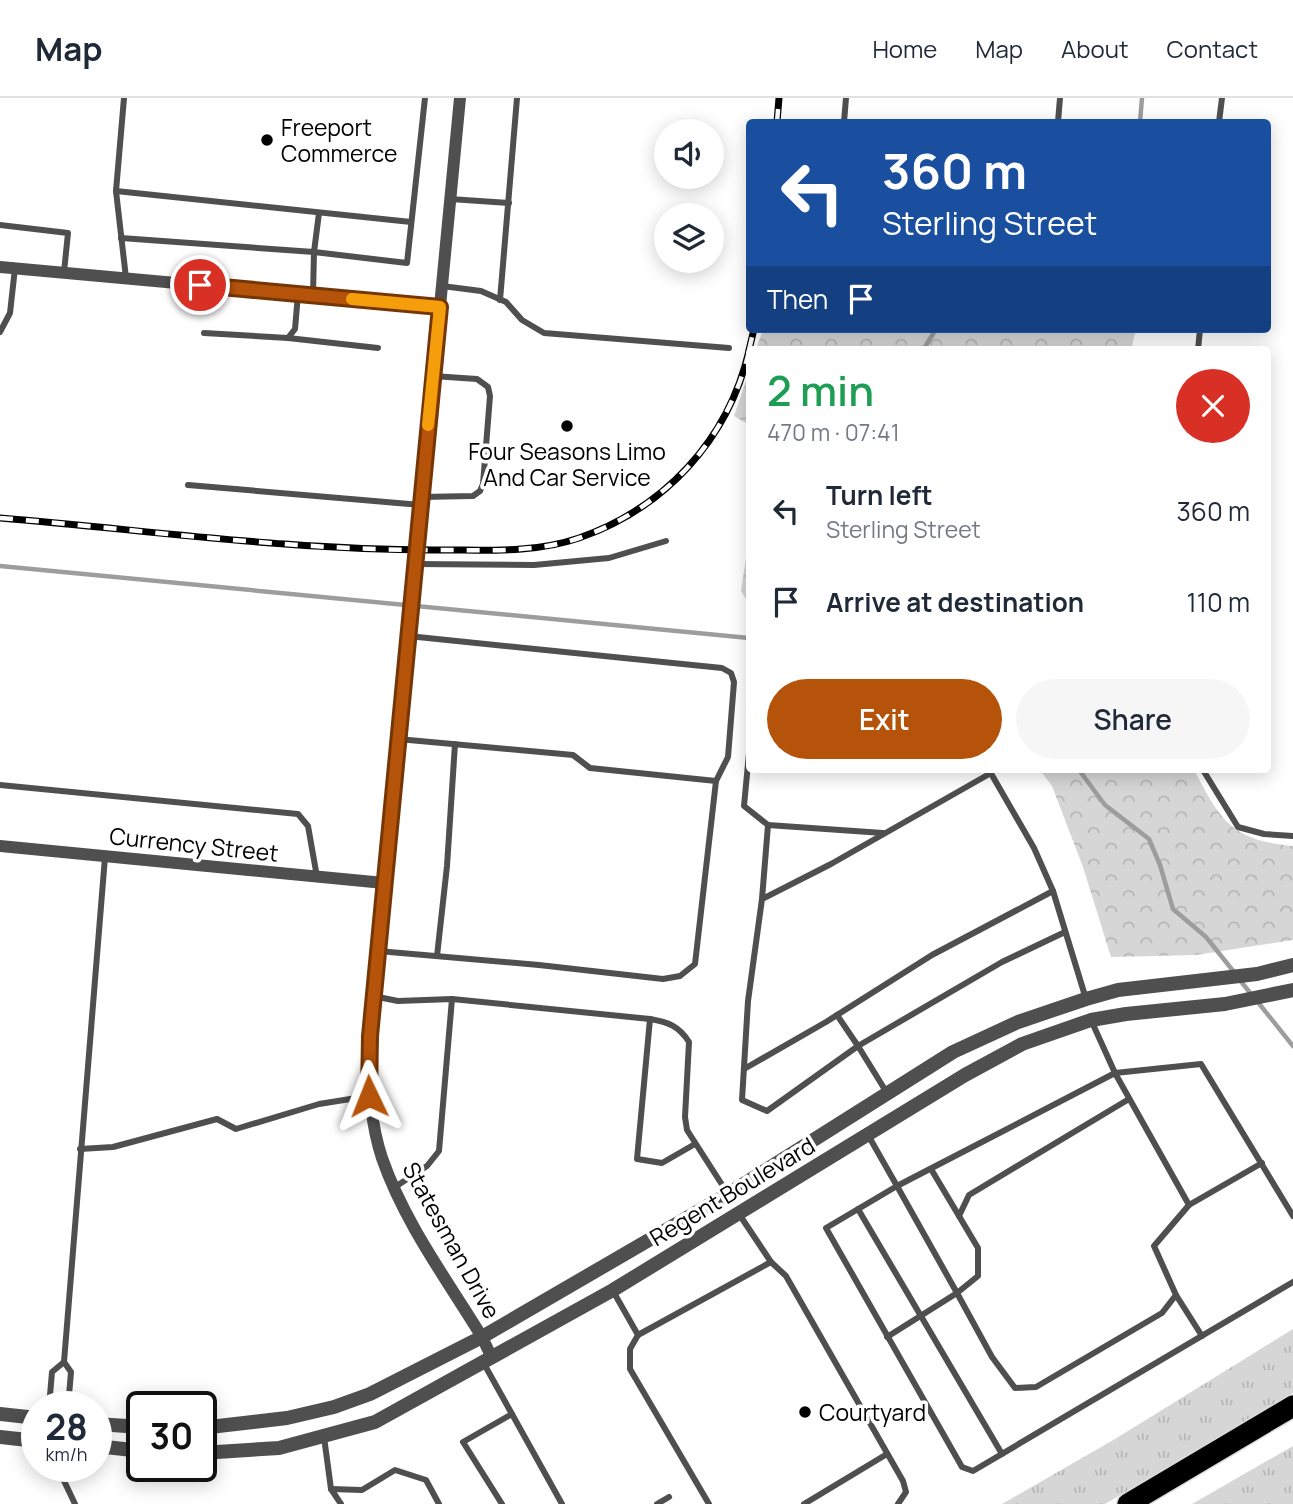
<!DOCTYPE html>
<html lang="en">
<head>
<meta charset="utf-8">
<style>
  body { margin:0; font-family:Manrope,sans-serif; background:#f6f6f7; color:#1f2937; height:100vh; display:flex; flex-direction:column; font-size:26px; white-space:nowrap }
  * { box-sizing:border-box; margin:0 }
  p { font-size:23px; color:#747a83 }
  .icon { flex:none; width:38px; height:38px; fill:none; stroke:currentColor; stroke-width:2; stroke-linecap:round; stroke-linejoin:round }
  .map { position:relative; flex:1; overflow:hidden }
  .sheet { position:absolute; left:746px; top:248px; width:525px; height:427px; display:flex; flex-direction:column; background:#fff; border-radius:7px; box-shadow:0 4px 18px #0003 }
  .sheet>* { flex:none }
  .top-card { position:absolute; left:746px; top:21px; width:525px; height:214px; border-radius:7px; box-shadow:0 4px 18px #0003; background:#1a4fa0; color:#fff; overflow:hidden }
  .tools { position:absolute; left:654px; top:21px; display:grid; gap:14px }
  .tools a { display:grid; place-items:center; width:70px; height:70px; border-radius:50%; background:#fff; box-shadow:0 4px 18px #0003; font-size:35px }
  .speed { position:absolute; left:21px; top:1293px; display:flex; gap:14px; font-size:35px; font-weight:700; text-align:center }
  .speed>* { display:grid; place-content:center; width:91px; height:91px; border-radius:50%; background:#fff; box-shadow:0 4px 18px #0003; line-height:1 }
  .speed small { font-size:18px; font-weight:400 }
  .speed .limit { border:4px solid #111; border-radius:10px; background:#fff; color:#111 }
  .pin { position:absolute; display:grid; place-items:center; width:60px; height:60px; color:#fff; margin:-30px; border:4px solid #fff; border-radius:50%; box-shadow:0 2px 7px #0007 }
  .me { position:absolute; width:77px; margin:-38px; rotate:358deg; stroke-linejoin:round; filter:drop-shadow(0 0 5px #0008) }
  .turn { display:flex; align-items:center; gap:24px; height:147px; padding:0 21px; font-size:32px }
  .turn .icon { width:91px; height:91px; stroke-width:2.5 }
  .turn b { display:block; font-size:49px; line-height:60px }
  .then { display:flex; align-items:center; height:66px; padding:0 21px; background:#0003; gap:14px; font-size:26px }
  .round { display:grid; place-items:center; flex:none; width:74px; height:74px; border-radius:37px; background:#f6f6f7 }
  .head { display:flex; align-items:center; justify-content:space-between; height:119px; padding:0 21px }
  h1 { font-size:42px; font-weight:600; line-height:52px; color:#1e9e55 }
  .button { display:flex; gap:14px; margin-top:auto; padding:14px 21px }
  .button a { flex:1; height:80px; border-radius:42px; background:#b45309; color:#fff; font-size:28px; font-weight:600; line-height:80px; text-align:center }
  .button a+a { background:#f6f6f7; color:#1f2937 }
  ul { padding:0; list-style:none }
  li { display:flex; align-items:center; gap:21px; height:91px; padding:0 21px }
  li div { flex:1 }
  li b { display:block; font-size:26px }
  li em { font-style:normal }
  header { display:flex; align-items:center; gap:42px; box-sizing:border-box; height:98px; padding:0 35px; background:#fff; border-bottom:2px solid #e0e1e3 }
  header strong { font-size:33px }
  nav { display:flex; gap:38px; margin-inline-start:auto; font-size:24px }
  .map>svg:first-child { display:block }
</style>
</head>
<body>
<header>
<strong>Map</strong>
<nav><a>Home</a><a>Map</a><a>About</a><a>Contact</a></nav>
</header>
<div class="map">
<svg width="1293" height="1406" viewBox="0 0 1293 1406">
  <defs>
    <pattern id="grass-tufts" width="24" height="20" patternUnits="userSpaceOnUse" patternTransform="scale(1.75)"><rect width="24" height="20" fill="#d6d6d6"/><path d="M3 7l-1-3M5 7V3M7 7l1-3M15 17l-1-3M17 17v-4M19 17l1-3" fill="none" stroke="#b6b6b6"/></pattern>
    <pattern id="forest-crowns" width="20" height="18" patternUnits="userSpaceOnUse" patternTransform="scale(1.75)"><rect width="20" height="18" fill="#d6d6d6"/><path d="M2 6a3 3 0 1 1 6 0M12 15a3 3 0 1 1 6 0" fill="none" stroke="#b6b6b6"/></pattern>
  </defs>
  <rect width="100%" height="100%" fill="#fff"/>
  <g fill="url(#grass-tufts)">
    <polygon points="1293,1231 1293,1295 1105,1406 1002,1406 1115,1341"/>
    <polygon points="1293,1348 1293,1406 1192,1406"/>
  </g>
  <g fill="url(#forest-crowns)">
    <polygon points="763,231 1136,231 1131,252 756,252"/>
    <polygon points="749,274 749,327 734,318"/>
    <polygon points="749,440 749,506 741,493"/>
    <path d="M1040,672H1194C1221,723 1231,742 1293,748V842L1196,857L1111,859L1083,769L1052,688Z"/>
  </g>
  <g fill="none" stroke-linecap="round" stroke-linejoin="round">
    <g stroke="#9d9d9d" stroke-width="4.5">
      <polyline points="1140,24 1142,0"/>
      <polyline points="923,252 936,231"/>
      <polyline points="0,468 749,540"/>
      <polyline points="1079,672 1105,707 1149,741 1160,767 1173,811 1206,839 1234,874"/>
      <polyline points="1239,881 1251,896"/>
      <polyline points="1257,903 1293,948"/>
    </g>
    <g stroke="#dbdbdb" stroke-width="24">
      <polyline id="motorway" points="1128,1406 1293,1308"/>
    </g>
    <g stroke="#4f4f4f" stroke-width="6">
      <polyline points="124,0 116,93 126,180"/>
      <polyline points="844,24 846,0"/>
      <polyline points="1058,24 1060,0"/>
      <polyline points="1219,24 1222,0"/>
      <polyline points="116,93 411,124"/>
      <polyline points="450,101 509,105"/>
      <polyline points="0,127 68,135 64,174"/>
      <polyline points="121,140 314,154 319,115"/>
      <polyline points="442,188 481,193 506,204 522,222 544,235 729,250"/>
      <polyline points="313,197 314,154 407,165 425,0"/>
      <polyline points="500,202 517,0"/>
      <polyline points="0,234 10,215 15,170"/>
      <polyline points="204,235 288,240 295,231 298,196"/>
      <polyline points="288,240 378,250"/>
      <polyline points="1198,252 1200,231"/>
      <polyline points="188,387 421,407"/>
      <polyline points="421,399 473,398 480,393 483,386 490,298 488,289 477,281 433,278"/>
      <polyline points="415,466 534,467 609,460 666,443"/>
      <polyline points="408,538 722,570 731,575 734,584 728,659 716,683"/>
      <polyline points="749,655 744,708 768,727"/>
      <polyline points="989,672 1034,750 1053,793 1086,901"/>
      <polyline points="1203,672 1238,729 1264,736 1293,738"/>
      <polyline points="0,687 298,716 308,728 317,779"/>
      <polyline points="762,801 768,727 883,735"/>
      <polyline points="378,853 539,867 663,881 680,878 695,866 716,683 590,670 573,657 398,641"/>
      <polyline points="437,858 447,768 455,646"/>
      <path d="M373,898L398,903L452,901L650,921C668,924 679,928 689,944L685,1019L687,1032L728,1096"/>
      <polyline points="837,917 858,948 1002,864 1065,834"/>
      <polyline points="650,921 637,1061 662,1065 695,1046"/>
      <polyline points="1091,922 1115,975 1201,966 1293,1118"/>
      <polyline points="744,971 826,924 932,857 1053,793"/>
      <polyline points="887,995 858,948 767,1013 742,1002 748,903 762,801 831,766 991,675"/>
      <polyline points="1129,1001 969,1097 959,1118 978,1150 978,1178 957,1195 992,1259 1015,1290 1036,1289 1162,1215 1176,1197 1154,1148 1189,1107"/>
      <polyline points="868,1037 897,1088 826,1130 962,1369 973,1373 1293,1184"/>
      <polyline points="80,1051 113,1049 217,1021 236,1031 319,1006 369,998"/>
      <polyline points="931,1071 959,1118"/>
      <polyline points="395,1089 427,1068 439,1053 452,901"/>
      <polyline points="858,1111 1002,1356"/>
      <polyline points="739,1116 771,1164 786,1178 903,1383 906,1394 898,1406"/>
      <polyline points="613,1193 638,1237 630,1251 630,1271 709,1406"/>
      <polyline points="1176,1197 1202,1238"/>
      <polyline points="638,1237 771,1164"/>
      <polyline points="887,1239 957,1195 897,1088 1115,975 1189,1107 1262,1065"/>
      <polyline points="483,1264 562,1406"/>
      <polyline points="49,1309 52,1274 64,1264"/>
      <polyline points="68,1309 71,1274 64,1264 105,759"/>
      <polyline points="324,1339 331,1391 341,1406"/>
      <polyline points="57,1368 75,1406"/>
      <polyline points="331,1391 362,1392 395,1372 426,1382 439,1406"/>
      <polyline points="502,1406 463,1344 512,1316"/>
      <polyline points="657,1406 669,1399"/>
      <polyline points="804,1406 887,1356"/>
    </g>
    <g stroke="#4f4f4f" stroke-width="12">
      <path d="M460,0L368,958C369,992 371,1027 382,1060C404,1124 447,1182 482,1239L492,1260"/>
      <polyline points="0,169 440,209"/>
      <polyline points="0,748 384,785"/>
    </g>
    <g stroke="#4f4f4f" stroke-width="14">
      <polyline points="0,1316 37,1320"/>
      <polyline points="96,1326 142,1329"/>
      <polyline points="201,1330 287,1320 334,1309 370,1296 482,1239 728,1096 953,954 1018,924 1086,901 1118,892 1257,876 1293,867"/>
      <polyline points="0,1339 37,1343"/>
      <polyline points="96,1348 142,1353"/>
      <polyline points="201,1355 279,1350 375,1324 613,1192 965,977 1022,946 1091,922 1126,916 1225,906 1293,892"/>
    </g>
    <use href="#motorway" stroke="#000" stroke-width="21"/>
    <g stroke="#000" stroke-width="7">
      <g id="rail">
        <polyline points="777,24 779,0"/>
        <polyline points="749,252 754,231"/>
        <path d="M0,420C147,432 295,453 443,452C489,452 535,455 579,440C665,410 728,342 749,253"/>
      </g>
    </g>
    <use href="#rail" stroke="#fff" stroke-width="4.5" stroke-dasharray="13" stroke-linecap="butt"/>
  </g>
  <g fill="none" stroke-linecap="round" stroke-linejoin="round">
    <g stroke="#753606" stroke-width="18">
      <polyline id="route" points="200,187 440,209 370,938 369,998"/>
    </g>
    <use href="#route" stroke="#b45309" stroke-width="12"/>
    <polyline stroke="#f59e0b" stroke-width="12" points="352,201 440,209 428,327"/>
  </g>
  <g fill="#000" stroke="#fff" stroke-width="2.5">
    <circle cx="267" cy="42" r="7"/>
    <circle cx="567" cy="328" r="7"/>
    <circle cx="805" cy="1314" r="7"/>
  </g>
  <g text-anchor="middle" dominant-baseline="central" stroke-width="7" stroke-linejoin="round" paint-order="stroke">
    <g font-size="23" fill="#000" stroke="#fff" text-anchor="start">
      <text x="281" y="29">Freeport<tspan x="281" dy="26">Commerce</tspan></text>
      <text x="567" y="353" text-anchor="middle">Four Seasons Limo<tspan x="567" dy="26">And Car Service</tspan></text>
      <text x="819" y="1314">Courtyard</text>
    </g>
    <g font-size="23" fill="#000" stroke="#fff">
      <text transform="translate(194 746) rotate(6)">Currency Street</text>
      <text transform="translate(732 1093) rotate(-31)">Regent Boulevard</text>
      <text transform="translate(452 1142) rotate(61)">Statesman Drive</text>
    </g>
  </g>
</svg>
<div class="tools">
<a><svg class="icon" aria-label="sound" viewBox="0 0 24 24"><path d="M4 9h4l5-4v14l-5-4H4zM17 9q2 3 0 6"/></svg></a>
<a><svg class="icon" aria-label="layers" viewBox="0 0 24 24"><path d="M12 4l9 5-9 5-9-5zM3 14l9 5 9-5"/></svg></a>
</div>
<div class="speed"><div>28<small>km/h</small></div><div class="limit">30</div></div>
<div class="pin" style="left:200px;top:187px;background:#d93025"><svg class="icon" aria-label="arrive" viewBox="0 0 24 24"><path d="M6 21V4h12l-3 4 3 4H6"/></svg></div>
<svg class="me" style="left:369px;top:998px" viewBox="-20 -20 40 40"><path d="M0-17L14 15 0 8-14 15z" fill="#b45309" stroke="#fff" stroke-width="4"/></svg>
<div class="top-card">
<div class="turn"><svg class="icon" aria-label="left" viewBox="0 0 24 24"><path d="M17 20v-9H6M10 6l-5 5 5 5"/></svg><div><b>360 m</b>Sterling Street</div></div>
<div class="then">Then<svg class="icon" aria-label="arrive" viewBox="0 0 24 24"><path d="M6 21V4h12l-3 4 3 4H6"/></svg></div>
</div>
<section class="sheet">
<div class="head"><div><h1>2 min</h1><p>470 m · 07:41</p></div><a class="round" style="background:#d93025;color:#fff"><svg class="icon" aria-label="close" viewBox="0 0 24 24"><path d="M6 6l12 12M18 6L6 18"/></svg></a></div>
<ul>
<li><svg class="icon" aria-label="left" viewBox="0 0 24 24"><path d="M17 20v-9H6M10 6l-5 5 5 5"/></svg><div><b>Turn left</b><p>Sterling Street</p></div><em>360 m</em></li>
<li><svg class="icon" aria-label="arrive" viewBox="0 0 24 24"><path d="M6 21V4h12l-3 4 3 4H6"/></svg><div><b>Arrive at destination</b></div><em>110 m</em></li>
</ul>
<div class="button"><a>Exit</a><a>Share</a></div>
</section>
</div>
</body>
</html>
